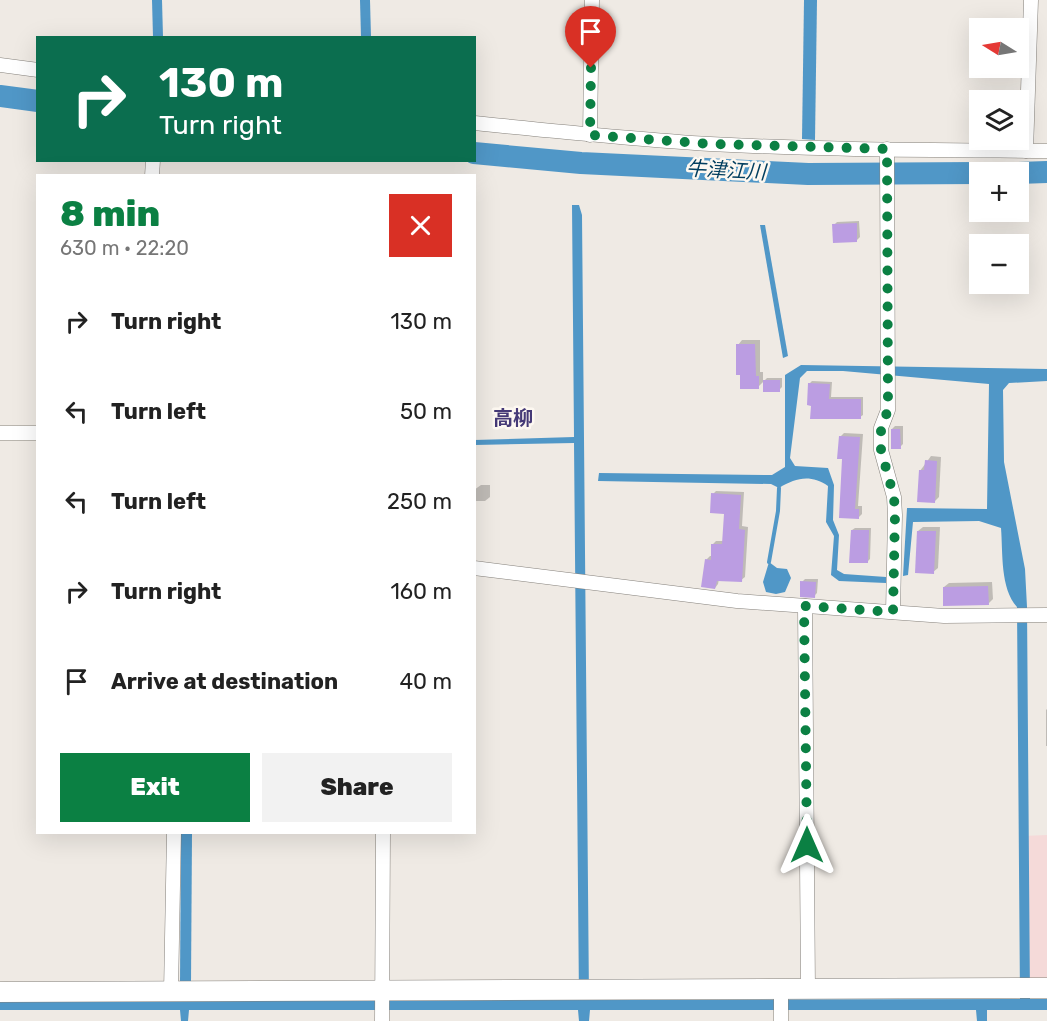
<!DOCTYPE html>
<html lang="en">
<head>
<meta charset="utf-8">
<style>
  body { margin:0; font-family:Rubik,"Noto Sans JP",sans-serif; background:#f2f2f2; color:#222; height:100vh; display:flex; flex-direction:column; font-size:22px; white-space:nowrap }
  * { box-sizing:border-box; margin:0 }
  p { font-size:20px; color:#767676 }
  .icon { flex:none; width:33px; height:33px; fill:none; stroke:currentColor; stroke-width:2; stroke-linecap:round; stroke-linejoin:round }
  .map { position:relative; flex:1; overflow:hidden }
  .side { position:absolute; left:36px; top:174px; width:440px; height:660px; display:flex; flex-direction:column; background:#fff; border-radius:0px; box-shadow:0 6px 24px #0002 }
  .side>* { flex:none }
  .hud { position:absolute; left:36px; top:36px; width:440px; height:126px; border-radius:0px; box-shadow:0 6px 24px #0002; background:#0b6e4f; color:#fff; overflow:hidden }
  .needle { width:39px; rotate:281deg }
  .fabs { position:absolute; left:969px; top:18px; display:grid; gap:12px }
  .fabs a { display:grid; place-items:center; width:60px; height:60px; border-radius:0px; background:#fff; box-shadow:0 6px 24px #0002; font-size:30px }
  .pin { position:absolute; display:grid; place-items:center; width:51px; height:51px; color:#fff; margin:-62px -26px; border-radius:50% 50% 50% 0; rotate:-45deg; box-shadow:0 0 6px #0007 }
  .pin .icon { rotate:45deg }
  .me { position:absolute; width:66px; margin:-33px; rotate:0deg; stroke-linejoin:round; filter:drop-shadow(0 0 4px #0008) }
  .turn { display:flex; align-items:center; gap:21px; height:126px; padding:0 24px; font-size:27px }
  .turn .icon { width:78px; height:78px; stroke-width:2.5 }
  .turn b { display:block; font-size:42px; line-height:51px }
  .round { display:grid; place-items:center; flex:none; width:63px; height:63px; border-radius:0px; background:#f2f2f2 }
  .overview { display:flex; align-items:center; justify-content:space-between; height:102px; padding:0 24px }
  h1 { font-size:36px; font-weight:800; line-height:45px; color:#0b8043 }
  .cta { display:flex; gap:12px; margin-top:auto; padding:12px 24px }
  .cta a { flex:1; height:69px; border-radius:0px; background:#0b8043; color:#fff; font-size:24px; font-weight:800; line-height:69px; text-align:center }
  .cta a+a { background:#f2f2f2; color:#222 }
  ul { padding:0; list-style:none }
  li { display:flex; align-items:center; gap:18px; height:90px; padding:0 24px }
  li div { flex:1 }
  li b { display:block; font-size:22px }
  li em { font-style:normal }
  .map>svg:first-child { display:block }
</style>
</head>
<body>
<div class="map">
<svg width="1047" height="1021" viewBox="0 0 1047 1021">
  <rect width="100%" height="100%" fill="#efeae4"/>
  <polygon fill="#f5dad9" points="1047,835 1047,982 1025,982 1022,836"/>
  <g fill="#5097c7">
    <polygon points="152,0 162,0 163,37 153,37"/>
    <polygon points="360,0 370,0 371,37 361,37"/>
    <polygon points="804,0 817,0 815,140 802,139"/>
    <path d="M572,205H579L582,215L589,1000L1020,999L1017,607C1000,588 1003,553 1001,528L979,521L913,522L908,575L903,576L907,508L987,509L989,384L843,371H807L800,378L790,458L795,466L828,468L834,485L833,520L839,535L837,570L844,574L886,577V583L839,581L831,575L834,536L826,522L828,486C810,474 796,478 779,488L771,484L598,481L599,473L772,475L785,467V375L801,365L1047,369V381L1009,383L1003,390L1004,462L1025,569L1027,607L1030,999H1047V1010H987V1021H977L976,1010H590L589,1021H579L578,1010H189L188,1021H181L180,1010H0V1001L579,1000L574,443L474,445V440L574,437Z"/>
    <polygon points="760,225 765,225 788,356 783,358"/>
    <polygon points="769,562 777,568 787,569 791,578 785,592 776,594 766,592 763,582"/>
    <polygon points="181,833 192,833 191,983 180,982"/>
  </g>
  <g fill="#0003">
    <polygon points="859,221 860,237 857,240 834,225 837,222"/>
    <polygon points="742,340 760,340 760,372 763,372 763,382 767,378 782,378 782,387 779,390 764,381 758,387 738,345"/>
    <polygon points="812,381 832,382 831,397 863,397 863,415 860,417 813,404 809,384"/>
    <polygon points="895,426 903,426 903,444 900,447 892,429"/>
    <polygon points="844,433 863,434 858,506 862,506 862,514 858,518 841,517 843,458 840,437"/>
    <polygon points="931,456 941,457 939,497 934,502 920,471"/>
    <polygon points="481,485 490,485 490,497 485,501 474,501 474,490"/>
    <polygon points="716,491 744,492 742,526 748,527 745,577 741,580 719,579 718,584 715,588 706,560 710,556 712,556 713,544 716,541 724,541 725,512 713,494"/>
    <polygon points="923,527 940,527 938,568 933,572 918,531"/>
    <polygon points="855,528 871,528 870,559 867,562 852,530"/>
    <polygon points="805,579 818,579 817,593 814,596 802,582"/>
    <polygon points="992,582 993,599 988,604 944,587 949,583"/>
    <polygon points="1047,709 1047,746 1046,746 1046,710"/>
  </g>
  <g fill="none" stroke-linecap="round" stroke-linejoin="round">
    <polyline stroke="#5097c7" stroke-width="4" points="769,562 778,511 779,488"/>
    <g stroke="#5097c7" stroke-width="22">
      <polyline points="0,96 38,101"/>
      <polyline points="474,153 581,163 808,174 980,173"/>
      <polyline points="1018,173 1047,172"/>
    </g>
  </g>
  <g fill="#bb9de2">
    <polygon points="857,223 857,242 833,243 832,224"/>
    <polygon points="736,344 755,344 756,376 759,376 759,389 740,389 740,375 736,375"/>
    <rect x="763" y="380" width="17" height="12"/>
    <polygon points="808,383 830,384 829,399 861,399 861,419 810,419 811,406 807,405"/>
    <polygon points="891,429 900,429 901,449 891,449"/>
    <polygon points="839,436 860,437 855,509 859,509 859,519 839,518 842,459 837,459"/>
    <polygon points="925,460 937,461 935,503 917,502 919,470 924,470"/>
    <polygon points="711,493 741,495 739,529 745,530 742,582 717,581 715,589 701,587 705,559 711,560 711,544 722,544 724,514 710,513"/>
    <polygon points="851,530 869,530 868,563 849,563"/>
    <polygon points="917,531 936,531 934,574 915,573"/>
    <polygon points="800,581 816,582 815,598 800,597"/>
    <polygon points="988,586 989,605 943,606 943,587"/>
  </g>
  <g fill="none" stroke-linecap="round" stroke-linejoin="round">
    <g stroke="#85817b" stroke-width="15">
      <g id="street">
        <polyline points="0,65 38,70"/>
        <path d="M474,123C553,131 631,139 710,144C822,150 935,150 1047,151"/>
        <polyline points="590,135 592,0"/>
        <polyline points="887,149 888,410 881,428 881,450 894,497 895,515 893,612"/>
        <polyline points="1026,151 1031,0"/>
        <polyline points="152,176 153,160"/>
        <polyline points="0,433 38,433"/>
        <polyline points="474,568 737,601 944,616 1047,615"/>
        <polyline points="805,606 808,989"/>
        <polyline points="781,989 781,1021"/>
        <polyline points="171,992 174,832"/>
        <polyline points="382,1021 383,832"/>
      </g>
    </g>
    <g stroke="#85817b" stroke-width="21">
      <polyline id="secondary" points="0,992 1047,988"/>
    </g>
    <use href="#street" stroke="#fff" stroke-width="14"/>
    <use href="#secondary" stroke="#fff" stroke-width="20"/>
  </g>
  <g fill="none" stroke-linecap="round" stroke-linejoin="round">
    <polyline stroke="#0b8043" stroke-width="10" stroke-dasharray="0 18" points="591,68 590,135 711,144 887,149 888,410 881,428 881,450 894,497 895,515 893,612 804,606 807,845"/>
  </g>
  <g text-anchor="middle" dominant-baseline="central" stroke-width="5" stroke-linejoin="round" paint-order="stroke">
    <g font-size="20" font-style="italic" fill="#033f60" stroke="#fdf8f1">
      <text transform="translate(726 170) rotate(3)">牛津江川</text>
    </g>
    <g font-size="20" font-weight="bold" fill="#463a77" stroke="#fdf8f1">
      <text x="513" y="418">高柳</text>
    </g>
  </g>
</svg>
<div class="fabs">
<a><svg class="needle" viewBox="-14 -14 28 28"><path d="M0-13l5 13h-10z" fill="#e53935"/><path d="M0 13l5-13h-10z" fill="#767676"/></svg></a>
<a><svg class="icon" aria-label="layers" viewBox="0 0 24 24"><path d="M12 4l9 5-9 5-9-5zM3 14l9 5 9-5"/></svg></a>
<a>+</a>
<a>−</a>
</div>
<div class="pin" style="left:591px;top:68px;background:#d93025"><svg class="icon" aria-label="arrive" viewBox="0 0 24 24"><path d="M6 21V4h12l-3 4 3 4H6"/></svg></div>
<svg class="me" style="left:807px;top:845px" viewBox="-20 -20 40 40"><path d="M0-17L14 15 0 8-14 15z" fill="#0b8043" stroke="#fff" stroke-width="4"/></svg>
<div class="hud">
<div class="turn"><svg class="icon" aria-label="right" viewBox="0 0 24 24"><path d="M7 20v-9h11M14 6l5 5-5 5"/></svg><div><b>130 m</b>Turn right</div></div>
</div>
<section class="side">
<div class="overview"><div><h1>8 min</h1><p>630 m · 22:20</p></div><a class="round" style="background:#d93025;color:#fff"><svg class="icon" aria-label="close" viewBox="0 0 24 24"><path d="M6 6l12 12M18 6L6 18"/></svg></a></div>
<ul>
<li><svg class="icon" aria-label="right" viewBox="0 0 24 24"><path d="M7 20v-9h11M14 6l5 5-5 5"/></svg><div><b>Turn right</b></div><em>130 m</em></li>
<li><svg class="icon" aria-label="left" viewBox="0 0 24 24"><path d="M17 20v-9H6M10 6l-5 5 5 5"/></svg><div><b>Turn left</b></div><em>50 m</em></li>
<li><svg class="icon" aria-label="left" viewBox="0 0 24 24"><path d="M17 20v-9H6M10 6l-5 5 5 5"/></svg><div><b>Turn left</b></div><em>250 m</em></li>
<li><svg class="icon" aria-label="right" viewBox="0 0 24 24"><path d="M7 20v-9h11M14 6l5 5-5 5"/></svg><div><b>Turn right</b></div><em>160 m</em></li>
<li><svg class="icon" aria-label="arrive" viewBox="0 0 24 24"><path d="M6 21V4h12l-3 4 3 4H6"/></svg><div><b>Arrive at destination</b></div><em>40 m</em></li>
</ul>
<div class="cta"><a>Exit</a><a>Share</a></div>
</section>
</div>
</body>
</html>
